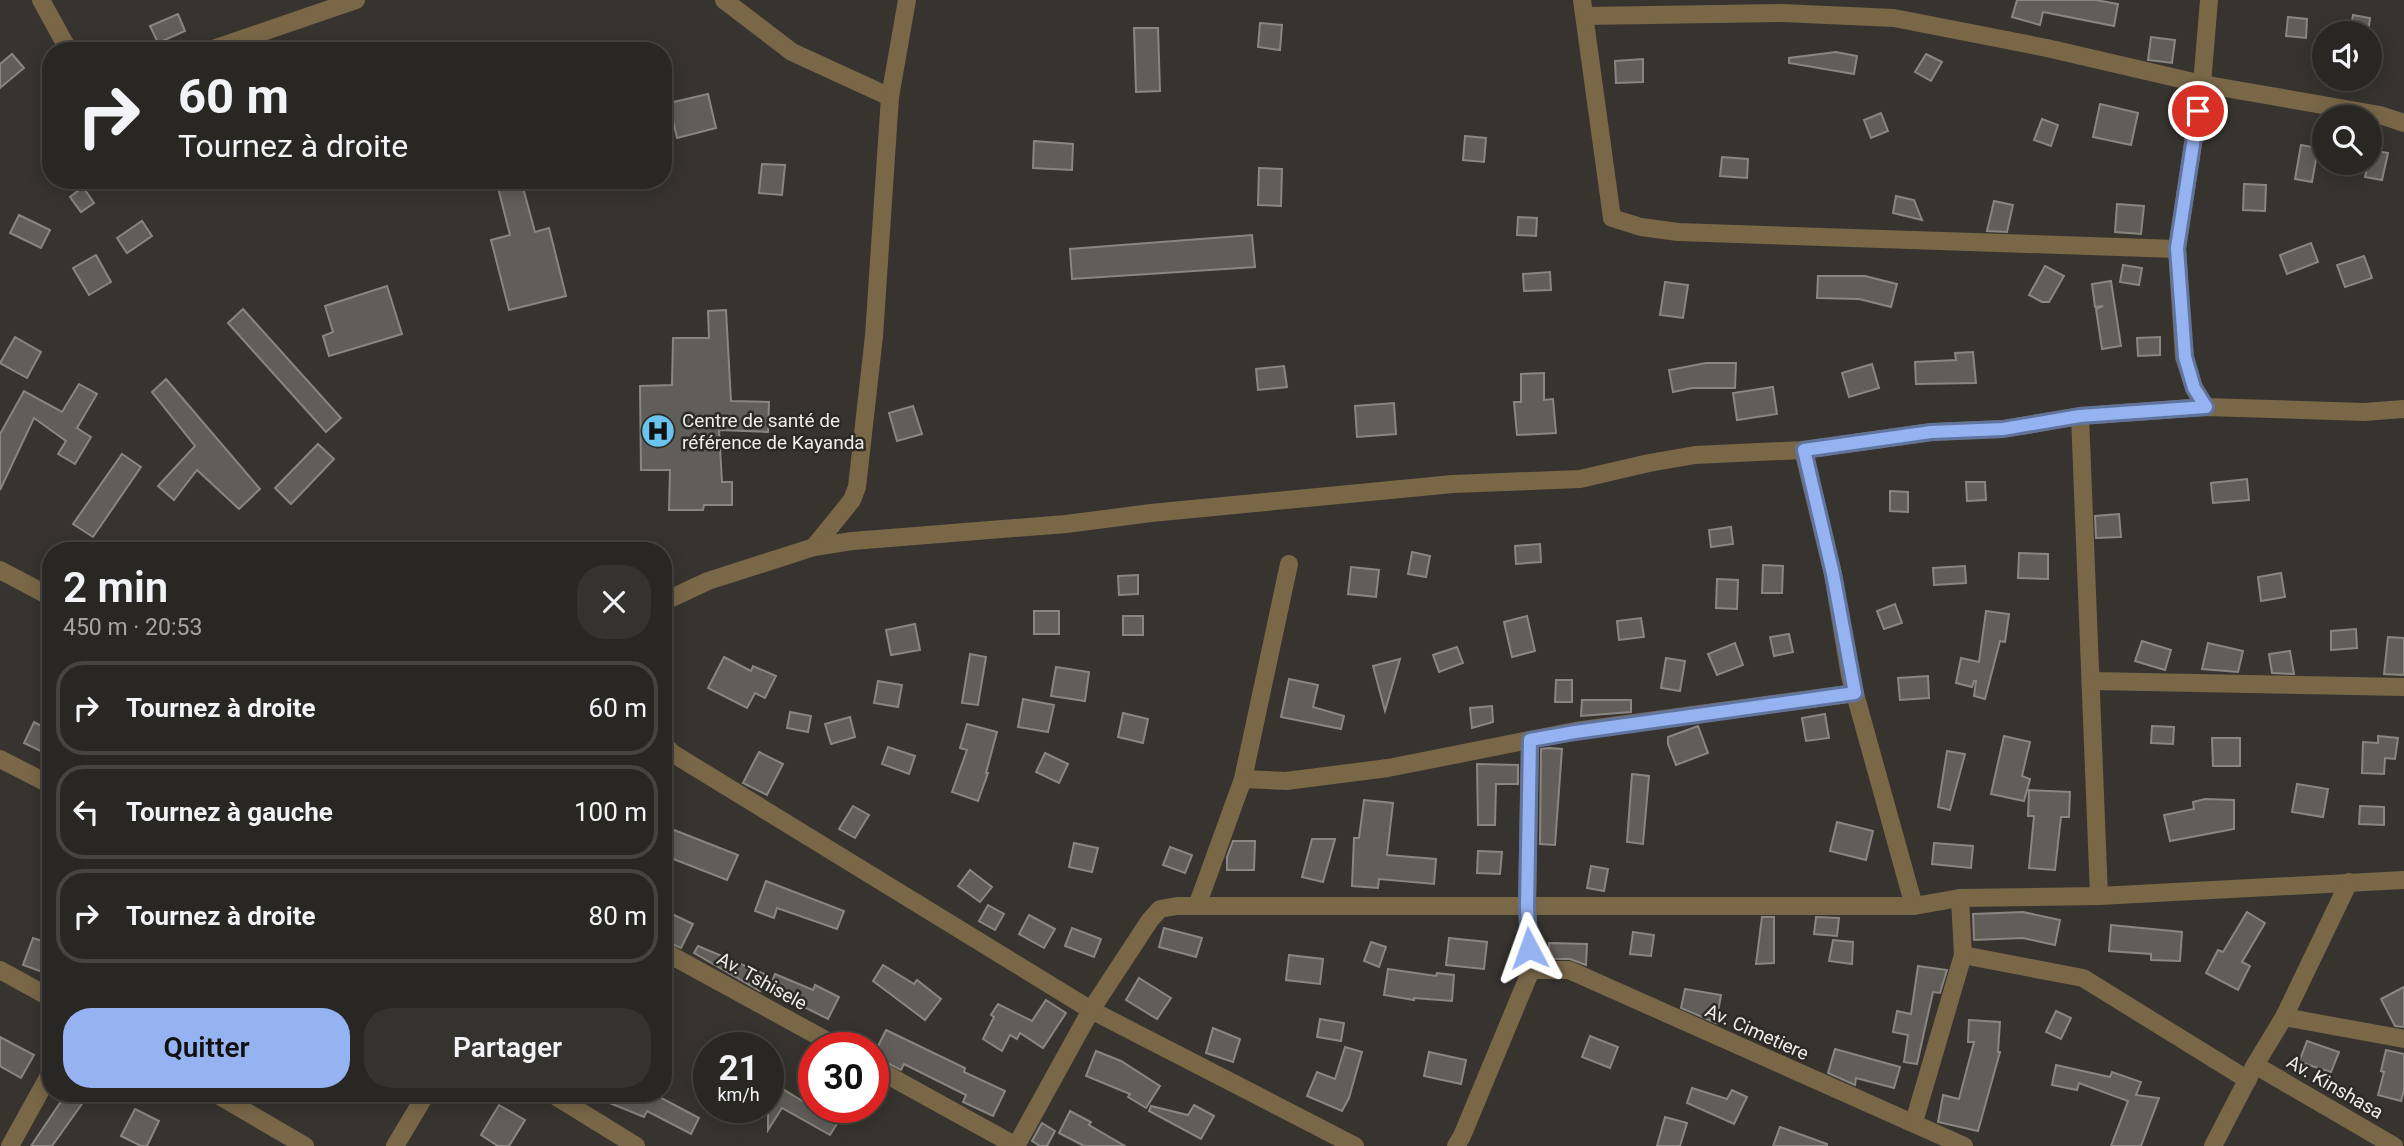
<!DOCTYPE html>
<html lang="fr">
<head>
<meta charset="utf-8">
<style>
  body { margin:0; font-family:Roboto,sans-serif; background:#353330; color:#f1f3f6; height:100vh; display:flex; flex-direction:column; font-size:26px; white-space:nowrap }
  * { box-sizing:border-box; margin:0 }
  p { font-size:23px; color:#a5a5a6 }
  .icon { flex:none; width:38px; height:38px; fill:none; stroke:currentColor; stroke-width:2; stroke-linecap:round; stroke-linejoin:round }
  .map { position:relative; flex:1; overflow:hidden }
  .details { position:absolute; left:42px; top:542px; width:630px; height:560px; display:flex; flex-direction:column; background:#292723; border-radius:28px; box-shadow:0 4px 18px #0003,0 0 0 2px #454441 }
  .details>* { flex:none }
  .guide { position:absolute; left:42px; top:42px; width:630px; height:147px; border-radius:28px; box-shadow:0 4px 18px #0003,0 0 0 2px #454441; background:#292723; color:#f1f3f6; overflow:hidden }
  .fabs { position:absolute; left:2312px; top:21px; display:grid; gap:14px }
  .fabs a { display:grid; place-items:center; width:70px; height:70px; border-radius:50%; background:#292723; box-shadow:0 4px 18px #0003,0 0 0 2px #454441; font-size:35px }
  .speed { position:absolute; left:693px; top:1032px; display:flex; gap:14px; font-size:35px; font-weight:700; text-align:center }
  .speed>* { display:grid; place-content:center; width:91px; height:91px; border-radius:50%; background:#292723; box-shadow:0 4px 18px #0003,0 0 0 2px #454441; line-height:1 }
  .speed small { font-size:18px; font-weight:400 }
  .speed .limit { border:10px solid #d22; background:#fff; color:#111 }
  .pin { position:absolute; display:grid; place-items:center; width:60px; height:60px; color:#fff; margin:-30px; border:4px solid #fff; border-radius:50%; box-shadow:0 2px 7px #0007 }
  .me { position:absolute; width:77px; margin:-38px; rotate:356deg; stroke-linejoin:round; filter:drop-shadow(0 0 5px #0008) }
  .turn { display:flex; align-items:center; gap:24px; height:147px; padding:0 21px; font-size:32px }
  .turn .icon { width:91px; height:91px; stroke-width:2.5 }
  .turn b { display:block; font-size:49px; line-height:60px }
  .round { display:grid; place-items:center; flex:none; width:74px; height:74px; border-radius:28px; background:#353330 }
  .headline { display:flex; align-items:center; justify-content:space-between; height:119px; padding:0 21px }
  h1 { font-size:42px; font-weight:600; line-height:52px }
  .button { display:flex; gap:14px; margin-top:auto; padding:14px 21px }
  .button a { flex:1; height:80px; border-radius:28px; background:#95b2f1; color:#111; font-size:28px; font-weight:600; line-height:80px; text-align:center }
  .button a+a { background:#353330; color:#f1f3f6 }
  ul { padding:0; list-style:none }
  li { display:flex; align-items:center; gap:21px; height:94px; margin:0 14px 10px; padding:0 7px; border:4px solid #454441; border-radius:28px }
  li div { flex:1 }
  li b { display:block; font-size:26px }
  li em { font-style:normal }
  .map>svg:first-child { display:block }
</style>
</head>
<body>
<div class="map">
<svg width="2404" height="1146" viewBox="0 0 2404 1146">
  <rect width="100%" height="100%" fill="#37342f"/>
  <g fill="#615e59" stroke="#898580" stroke-width="2">
    <polygon points="2017,0 2096,0 2118,4 2114,26 2043,12 2040,25 2012,17"/>
    <polygon points="178,14 185,31 158,43 150,26"/>
    <polygon points="2353,15 2370,18 2368,33 2350,33"/>
    <polygon points="2288,17 2307,19 2306,38 2286,36"/>
    <polygon points="1260,23 1282,25 1280,50 1258,47"/>
    <polygon points="1134,28 1158,28 1160,91 1136,92"/>
    <polygon points="2151,37 2175,40 2172,63 2148,60"/>
    <polygon points="1836,52 1857,56 1854,74 1789,63 1789,58"/>
    <polygon points="12,54 24,68 0,88 0,64"/>
    <polygon points="1926,54 1942,62 1931,81 1915,72"/>
    <polygon points="1643,59 1643,82 1616,83 1615,61"/>
    <polygon points="708,94 716,128 677,138 669,103"/>
    <polygon points="2100,104 2138,113 2131,145 2093,137"/>
    <polygon points="1881,113 1888,131 1871,138 1864,120"/>
    <polygon points="2042,119 2058,125 2051,146 2034,140"/>
    <polygon points="1465,136 1486,138 1484,162 1463,160"/>
    <polygon points="1034,141 1073,144 1072,170 1033,168"/>
    <polygon points="2301,145 2318,148 2312,182 2295,179"/>
    <polygon points="2371,150 2388,153 2382,180 2365,177"/>
    <polygon points="1722,157 1748,159 1747,178 1720,176"/>
    <polygon points="762,164 785,165 782,195 759,193"/>
    <polygon points="1259,168 1282,169 1281,206 1258,205"/>
    <polygon points="496,180 521,180 535,232 549,228 566,296 509,310 491,240 510,235"/>
    <polygon points="2244,184 2266,185 2265,211 2243,210"/>
    <polygon points="83,187 94,203 81,212 70,197"/>
    <polygon points="1896,196 1914,200 1922,220 1893,213"/>
    <polygon points="1994,201 2013,205 2007,232 1987,231"/>
    <polygon points="2117,204 2144,206 2141,234 2115,232"/>
    <polygon points="19,215 50,230 41,248 10,233"/>
    <polygon points="1518,217 1537,218 1536,236 1517,235"/>
    <polygon points="142,221 152,236 127,253 117,238"/>
    <polygon points="1252,235 1255,267 1072,279 1070,249"/>
    <polygon points="2311,243 2318,262 2287,274 2280,255"/>
    <polygon points="96,255 111,282 89,295 73,268"/>
    <polygon points="2364,256 2372,278 2345,287 2337,265"/>
    <polygon points="2123,265 2142,268 2139,285 2120,282"/>
    <polygon points="2045,266 2064,276 2049,302 2042,302 2029,295"/>
    <polygon points="1550,272 1551,290 1524,291 1523,274"/>
    <polygon points="1818,276 1865,276 1897,284 1891,307 1859,299 1817,298"/>
    <polygon points="2111,281 2121,346 2102,349 2096,309 2103,306 2095,307 2092,284"/>
    <polygon points="1665,282 1688,285 1683,318 1660,315"/>
    <polygon points="387,286 402,334 329,356 323,336 333,332 325,306"/>
    <polygon points="243,309 341,418 326,432 228,323"/>
    <polygon points="726,310 731,401 769,402 768,432 719,430 722,482 732,482 732,505 704,505 703,510 669,510 670,470 641,470 640,386 672,385 673,338 709,338 708,311"/>
    <polygon points="15,337 41,352 27,378 0,363"/>
    <polygon points="2160,337 2160,355 2138,356 2137,338"/>
    <polygon points="1973,352 1976,383 1916,384 1915,362 1956,360 1955,353"/>
    <polygon points="1706,363 1736,363 1735,388 1692,388 1673,392 1669,370"/>
    <polygon points="1872,364 1879,388 1849,397 1842,373"/>
    <polygon points="1284,366 1287,387 1258,390 1256,369"/>
    <polygon points="1544,373 1544,400 1553,399 1556,433 1517,435 1514,402 1521,402 1521,374"/>
    <polygon points="166,379 260,489 239,509 197,470 174,500 158,486 195,446 152,392"/>
    <polygon points="79,384 97,394 77,428 91,437 75,464 58,454 66,441 34,418 0,490 0,434 24,391 62,412"/>
    <polygon points="1773,387 1777,414 1737,420 1733,393"/>
    <polygon points="1394,403 1396,434 1357,437 1355,406"/>
    <polygon points="913,406 922,434 897,441 889,413"/>
    <polygon points="318,444 334,459 291,504 275,488"/>
    <polygon points="122,454 141,467 93,537 73,524"/>
    <polygon points="2247,479 2249,500 2213,503 2211,483"/>
    <polygon points="1966,482 1985,482 1986,500 1967,501"/>
    <polygon points="1890,491 1908,492 1908,512 1890,511"/>
    <polygon points="2119,514 2121,537 2096,538 2095,516"/>
    <polygon points="1731,527 1733,544 1711,547 1709,530"/>
    <polygon points="1540,544 1541,562 1516,564 1515,546"/>
    <polygon points="1412,552 1430,556 1426,577 1408,574"/>
    <polygon points="2019,553 2048,554 2048,579 2018,578"/>
    <polygon points="1763,565 1783,566 1782,593 1762,593"/>
    <polygon points="1965,566 1966,583 1934,585 1933,568"/>
    <polygon points="1351,567 1379,570 1376,597 1348,594"/>
    <polygon points="2281,573 2285,597 2261,601 2258,577"/>
    <polygon points="1138,575 1138,594 1119,595 1118,576"/>
    <polygon points="1717,579 1738,580 1737,609 1716,608"/>
    <polygon points="1895,604 1902,623 1884,629 1877,611"/>
    <rect x="1034" y="611" width="25" height="23"/>
    <polygon points="1986,611 2009,614 2005,642 2000,641 1985,699 1974,696 1976,681 1974,681 1972,687 1956,683 1961,658 1979,662"/>
    <rect x="1123" y="616" width="20" height="19"/>
    <polygon points="1527,616 1535,651 1512,657 1504,622"/>
    <polygon points="1641,618 1644,637 1619,640 1617,621"/>
    <polygon points="915,624 920,650 891,655 886,630"/>
    <polygon points="2356,629 2357,648 2331,650 2331,631"/>
    <polygon points="1789,634 1793,652 1774,656 1770,637"/>
    <polygon points="2388,637 2404,638 2404,675 2384,674"/>
    <polygon points="2142,641 2171,650 2165,670 2135,661"/>
    <polygon points="1735,643 1743,665 1717,675 1708,654"/>
    <polygon points="2208,643 2243,651 2238,672 2202,669"/>
    <polygon points="1457,647 1463,663 1439,672 1433,655"/>
    <polygon points="2290,651 2294,674 2272,673 2269,654"/>
    <polygon points="970,654 986,657 978,705 962,703"/>
    <polygon points="724,657 751,671 753,666 776,676 765,698 755,693 747,708 708,688"/>
    <polygon points="1666,658 1685,661 1680,691 1661,688"/>
    <polygon points="1400,659 1385,711 1373,666"/>
    <polygon points="1056,667 1089,672 1085,701 1051,696"/>
    <polygon points="1928,676 1929,698 1900,700 1898,678"/>
    <polygon points="1289,679 1318,685 1313,707 1344,716 1341,729 1281,717"/>
    <polygon points="1556,680 1572,680 1572,702 1555,702"/>
    <polygon points="878,681 902,685 898,707 874,703"/>
    <polygon points="1023,699 1054,705 1048,732 1018,727"/>
    <polygon points="1582,700 1631,700 1631,712 1581,716"/>
    <polygon points="1492,706 1493,722 1472,728 1470,708"/>
    <polygon points="790,712 811,716 808,732 787,728"/>
    <polygon points="1123,713 1148,719 1143,743 1118,737"/>
    <polygon points="1825,714 1829,738 1806,741 1802,718"/>
    <polygon points="850,717 855,737 831,744 825,724"/>
    <polygon points="34,722 51,731 51,756 24,743"/>
    <polygon points="967,724 997,732 986,773 988,773 978,801 952,792 967,750 960,748"/>
    <polygon points="1698,726 1708,753 1676,765 1668,744 1668,737"/>
    <polygon points="2152,726 2174,727 2173,744 2151,743"/>
    <polygon points="2004,736 2030,742 2022,776 2030,779 2024,801 1991,794"/>
    <polygon points="2378,736 2398,738 2395,759 2385,758 2384,774 2362,773 2363,742 2378,743"/>
    <polygon points="2212,738 2240,738 2240,766 2213,766"/>
    <polygon points="888,747 915,756 909,774 882,764"/>
    <polygon points="1549,748 1562,749 1555,845 1540,844 1541,749"/>
    <polygon points="1947,751 1965,754 1950,810 1938,807"/>
    <polygon points="759,752 783,764 767,795 743,783"/>
    <polygon points="1045,753 1068,764 1059,783 1036,772"/>
    <polygon points="1477,764 1518,765 1518,784 1496,784 1495,825 1478,825"/>
    <polygon points="1632,774 1649,776 1643,844 1627,842"/>
    <polygon points="2297,784 2328,789 2323,817 2292,812"/>
    <polygon points="2029,790 2070,792 2069,817 2061,817 2055,870 2029,868 2034,816 2028,816"/>
    <polygon points="2205,799 2234,800 2234,829 2170,841 2164,815 2194,809 2193,802"/>
    <polygon points="1364,800 1393,803 1387,855 1436,859 1434,884 1379,879 1378,888 1352,886 1354,838 1359,838"/>
    <polygon points="853,806 869,815 855,838 839,829"/>
    <polygon points="2360,806 2384,807 2384,825 2359,824"/>
    <polygon points="1837,822 1873,831 1866,860 1830,851"/>
    <polygon points="669,828 738,855 727,880 663,855 663,841"/>
    <polygon points="1312,839 1335,839 1323,882 1302,877"/>
    <polygon points="1233,841 1255,841 1254,870 1227,870 1227,857"/>
    <polygon points="1074,843 1098,848 1092,872 1069,867"/>
    <polygon points="1934,843 1973,846 1971,868 1932,864"/>
    <polygon points="1170,847 1192,855 1185,873 1163,865"/>
    <polygon points="1478,851 1502,852 1500,874 1477,873"/>
    <polygon points="1591,866 1608,869 1604,891 1587,888"/>
    <polygon points="970,870 992,887 980,902 958,886"/>
    <polygon points="766,881 844,911 837,929 777,908 774,918 755,911"/>
    <polygon points="988,905 1004,914 995,930 979,921"/>
    <polygon points="2023,912 2060,920 2055,945 2023,938 1974,940 1973,914"/>
    <polygon points="2247,912 2265,923 2242,962 2250,966 2238,990 2206,973 2218,950 2223,952"/>
    <polygon points="672,914 693,924 681,948 663,940 663,931"/>
    <polygon points="1029,915 1055,929 1044,948 1019,934"/>
    <polygon points="1762,917 1774,917 1774,963 1756,964"/>
    <polygon points="1816,917 1839,918 1837,936 1814,934"/>
    <polygon points="2111,925 2182,932 2180,961 2151,960 2151,954 2109,951"/>
    <polygon points="1072,928 1101,939 1094,957 1065,946"/>
    <polygon points="1164,928 1202,938 1196,957 1159,947"/>
    <polygon points="1633,932 1654,935 1651,956 1630,954"/>
    <polygon points="33,938 51,944 51,975 23,965"/>
    <polygon points="1449,938 1487,942 1484,969 1446,965"/>
    <polygon points="1833,940 1853,942 1852,964 1829,961"/>
    <polygon points="1371,942 1386,947 1379,967 1364,961"/>
    <polygon points="1549,943 1587,944 1586,965 1570,959 1549,959"/>
    <polygon points="698,946 767,975 760,991 694,953"/>
    <polygon points="1289,955 1323,959 1320,984 1286,980"/>
    <polygon points="883,965 914,984 917,980 941,999 925,1020 873,981"/>
    <polygon points="1918,966 1947,970 1940,993 1933,992 1917,1064 1904,1062 1908,1035 1893,1032 1897,1011 1911,1014"/>
    <polygon points="1388,969 1436,976 1437,973 1454,975 1452,1001 1414,998 1414,1000 1384,995"/>
    <polygon points="775,974 813,990 815,985 839,997 828,1019 804,1007 806,1005 769,989"/>
    <polygon points="1139,978 1171,998 1157,1019 1126,1000"/>
    <polygon points="2404,987 2404,1027 2395,1026 2381,999"/>
    <polygon points="1685,989 1721,995 1716,1023 1681,1008"/>
    <polygon points="1046,1000 1066,1013 1043,1048 1020,1033 1017,1039 1010,1035 1002,1051 983,1039 994,1017 991,1015 998,1004 1032,1021"/>
    <polygon points="2056,1011 2071,1018 2061,1039 2046,1032"/>
    <polygon points="1320,1019 1344,1023 1341,1041 1317,1037"/>
    <polygon points="1969,1020 2000,1022 1998,1052 2000,1052 1978,1131 1938,1122 1943,1095 1959,1099 1974,1042 1968,1042"/>
    <polygon points="1213,1028 1240,1039 1233,1062 1206,1053"/>
    <polygon points="886,1030 965,1068 964,1072 1005,1091 993,1116 963,1102 966,1095 904,1064 901,1070 873,1056"/>
    <polygon points="1590,1036 1618,1047 1610,1068 1582,1057"/>
    <polygon points="0,1037 34,1055 21,1078 0,1066"/>
    <polygon points="2307,1041 2339,1052 2331,1072 2299,1062"/>
    <polygon points="1345,1047 1362,1052 1349,1098 1342,1111 1307,1096 1317,1072 1335,1079"/>
    <polygon points="1835,1049 1900,1067 1894,1088 1856,1078 1855,1085 1828,1073"/>
    <polygon points="2386,1050 2404,1054 2404,1090 2401,1101 2378,1095 2384,1072 2381,1071"/>
    <polygon points="1096,1051 1121,1061 1160,1086 1146,1108 1128,1097 1130,1094 1086,1076"/>
    <polygon points="1429,1052 1466,1060 1461,1084 1424,1076"/>
    <polygon points="2056,1065 2110,1077 2112,1072 2141,1082 2136,1095 2159,1098 2141,1146 2111,1146 2128,1101 2079,1083 2077,1090 2052,1085"/>
    <polygon points="768,1080 814,1108 828,1108 838,1114 835,1120 838,1122 830,1135 782,1108 768,1130"/>
    <polygon points="1692,1088 1727,1099 1732,1090 1747,1097 1734,1124 1687,1103"/>
    <polygon points="66,1094 89,1094 52,1146 31,1146"/>
    <polygon points="614,1094 654,1094 699,1118 691,1134 647,1111 644,1117 590,1095"/>
    <polygon points="499,1105 525,1120 509,1146 498,1146 481,1135"/>
    <polygon points="1194,1105 1214,1116 1201,1139 1149,1111 1151,1106 1188,1115"/>
    <polygon points="135,1109 159,1121 147,1146 141,1146 121,1136"/>
    <polygon points="1070,1111 1091,1122 1089,1125 1125,1146 1084,1146 1059,1133"/>
    <polygon points="1665,1117 1687,1123 1680,1146 1657,1146"/>
    <polygon points="1042,1123 1055,1131 1047,1146 1040,1146 1032,1141"/>
    <polygon points="1780,1127 1827,1144 1827,1146 1773,1146"/>
  </g>
  <g fill="none" stroke-linecap="round" stroke-linejoin="round">
    <g stroke="#796748" stroke-width="18">
      <polyline points="41,0 69,51"/>
      <polyline points="724,0 792,52 890,97"/>
      <polyline points="1582,0 1612,218 1641,227 1678,232 2177,249"/>
      <polyline points="1585,16 1782,13 1894,18 2047,48 2202,84 2380,115 2404,123"/>
      <polyline points="207,51 356,0"/>
      <polyline points="2205,407 2194,388 2184,357 2177,249 2202,84 2209,0"/>
      <polyline points="2080,416 2099,896"/>
      <polyline points="1803,450 1833,574 1850,676 1914,906"/>
      <polyline points="814,547 852,500 857,487 874,336 890,97 907,0"/>
      <polyline points="1289,564 1243,779 1286,781 1388,768 1575,731 1855,693"/>
      <polyline points="0,570 51,597"/>
      <polyline points="663,602 708,581 814,547 852,541 1066,524 1151,513 1453,484 1580,479 1649,463 1695,455 1803,450 1932,432 2003,429 2080,416 2205,407 2364,412 2404,409"/>
      <polyline points="2092,681 2404,687"/>
      <polyline points="663,743 672,753 1091,1010 1355,1146"/>
      <polyline points="0,759 51,785"/>
      <polyline points="1197,906 1243,779"/>
      <polyline points="663,951 840,1048"/>
      <polyline points="1963,955 2083,978 2248,1080"/>
      <polyline points="0,970 51,998"/>
      <polyline points="1531,970 1569,970 1964,1146"/>
      <polyline points="2284,1017 2404,1039"/>
      <polyline points="2255,1065 2394,1146"/>
      <polyline points="873,1067 1016,1146"/>
      <polyline points="216,1094 305,1146"/>
      <polyline points="552,1094 636,1146"/>
      <polyline points="1914,1122 1963,955 1960,898"/>
      <polyline points="10,1146 51,1072"/>
      <polyline points="395,1146 426,1094"/>
      <polyline points="1016,1146 1091,1010 1150,920 1160,909 1177,906 1914,906 1960,898 2099,896 2404,880"/>
      <polyline points="1456,1146 1462,1136 1531,970 1527,906 1530,740"/>
      <polyline points="2213,1146 2255,1065 2284,1017 2349,882"/>
    </g>
  </g>
  <g fill="none" stroke-linecap="round" stroke-linejoin="round">
    <g stroke="#61749d" stroke-width="18">
      <polyline id="route" points="1529,948 1527,906 1530,740 1575,732 1855,693 1833,574 1804,450 1931,432 2003,429 2080,416 2206,407 2194,388 2185,357 2177,248 2198,111"/>
    </g>
    <use href="#route" stroke="#95b2f1" stroke-width="12"/>
  </g>
  <defs>
    <g id="hospital-disc" transform="scale(1.75)"><circle r="9.5" fill="#69c4f0" stroke="#2c2a25"/><path d="M-5-5h3v3.5h4V-5h3V5h-3V1.5h-4V5h-3Z" fill="#111"/></g>
  </defs>
  <g fill-rule="evenodd">
    <use href="#hospital-disc" x="658" y="431"/>
  </g>
  <g text-anchor="middle" dominant-baseline="central" stroke-width="5" stroke-linejoin="round" paint-order="stroke">
    <g font-size="19" fill="#efedea" stroke="#2c2a25" text-anchor="start">
      <text x="682" y="420">Centre de santé de<tspan x="682" dy="22">référence de Kayanda</tspan></text>
    </g>
    <g font-size="19" fill="#efedea" stroke="#2c2a25">
      <text transform="translate(762 981) rotate(29)">Av. Tshisele</text>
      <text transform="translate(1757 1032) rotate(24)">Av. Cimetiere</text>
      <text transform="translate(2335 1087) rotate(30)">Av. Kinshasa</text>
    </g>
  </g>
</svg>
<div class="fabs">
<a><svg class="icon" aria-label="sound" viewBox="0 0 24 24"><path d="M4 9h4l5-4v14l-5-4H4zM17 9q2 3 0 6"/></svg></a>
<a><svg class="icon" aria-label="search" viewBox="0 0 24 24"><circle cx="10" cy="10" r="6"/><path d="M15 15l6 6"/></svg></a>
</div>
<div class="speed"><div>21<small>km/h</small></div><div class="limit">30</div></div>
<div class="pin" style="left:2198px;top:111px;background:#d93025"><svg class="icon" aria-label="arrive" viewBox="0 0 24 24"><path d="M6 21V4h12l-3 4 3 4H6"/></svg></div>
<svg class="me" style="left:1529px;top:948px" viewBox="-20 -20 40 40"><path d="M0-17L14 15 0 8-14 15z" fill="#95b2f1" stroke="#fff" stroke-width="4"/></svg>
<div class="guide">
<div class="turn"><svg class="icon" aria-label="right" viewBox="0 0 24 24"><path d="M7 20v-9h11M14 6l5 5-5 5"/></svg><div><b>60 m</b>Tournez à droite</div></div>
</div>
<section class="details">
<div class="headline"><div><h1>2 min</h1><p>450 m · 20:53</p></div><a class="round"><svg class="icon" aria-label="close" viewBox="0 0 24 24"><path d="M6 6l12 12M18 6L6 18"/></svg></a></div>
<ul>
<li><svg class="icon" aria-label="right" viewBox="0 0 24 24"><path d="M7 20v-9h11M14 6l5 5-5 5"/></svg><div><b>Tournez à droite</b></div><em>60 m</em></li>
<li><svg class="icon" aria-label="left" viewBox="0 0 24 24"><path d="M17 20v-9H6M10 6l-5 5 5 5"/></svg><div><b>Tournez à gauche</b></div><em>100 m</em></li>
<li><svg class="icon" aria-label="right" viewBox="0 0 24 24"><path d="M7 20v-9h11M14 6l5 5-5 5"/></svg><div><b>Tournez à droite</b></div><em>80 m</em></li>
</ul>
<div class="button"><a>Quitter</a><a>Partager</a></div>
</section>
</div>
</body>
</html>
